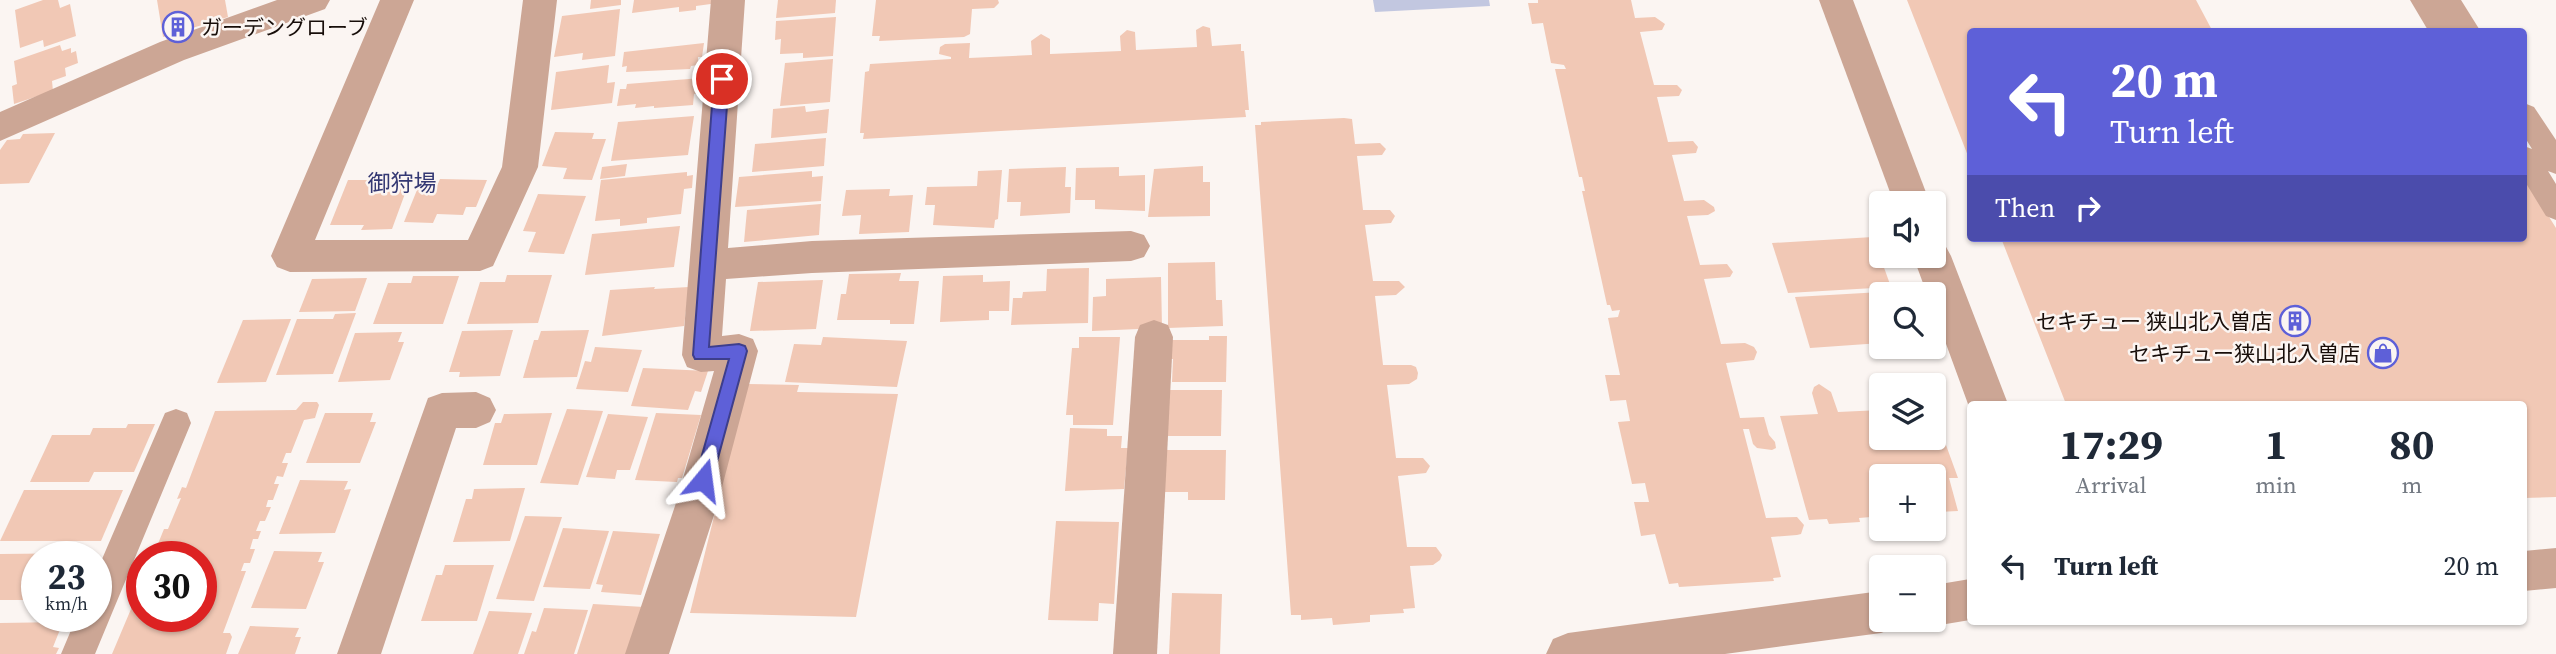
<!DOCTYPE html>
<html lang="en">
<head>
<meta charset="utf-8">
<style>
  body { margin:0; font-family:"Source Serif 4","Noto Sans JP",serif; background:#f2f2f3; color:#1f2937; height:100vh; display:flex; flex-direction:column; font-size:26px; white-space:nowrap }
  * { box-sizing:border-box; margin:0 }
  p { font-size:23px; color:#747a83 }
  .icon { flex:none; width:38px; height:38px; fill:none; stroke:currentColor; stroke-width:2; stroke-linecap:round; stroke-linejoin:round }
  .map { position:relative; flex:1; overflow:hidden }
  .side { position:absolute; left:1967px; top:401px; width:560px; height:224px; display:flex; flex-direction:column; background:#fff; border-radius:7px; box-shadow:0 2px 5px #0004 }
  .side>* { flex:none }
  .guide { position:absolute; left:1967px; top:28px; width:560px; height:214px; border-radius:7px; box-shadow:0 2px 5px #0004; background:#5e60d8; color:#fff; overflow:hidden }
  .fabs { position:absolute; left:1869px; top:191px; display:grid; gap:14px }
  .fabs a { display:grid; place-items:center; width:77px; height:77px; border-radius:7px; background:#fff; box-shadow:0 2px 5px #0004; font-size:35px }
  .speed { position:absolute; left:21px; top:541px; display:flex; gap:14px; font-size:35px; font-weight:700; text-align:center }
  .speed>* { display:grid; place-content:center; width:91px; height:91px; border-radius:50%; background:#fff; box-shadow:0 2px 5px #0004; line-height:1 }
  .speed small { font-size:18px; font-weight:400 }
  .speed .limit { border:10px solid #d22; background:#fff; color:#111 }
  .pin { position:absolute; display:grid; place-items:center; width:60px; height:60px; color:#fff; margin:-30px; border:4px solid #fff; border-radius:50%; box-shadow:0 2px 7px #0007 }
  .me { position:absolute; width:77px; margin:-38px; rotate:16deg; stroke-linejoin:round; filter:drop-shadow(0 0 5px #0008) }
  .turn { display:flex; align-items:center; gap:24px; height:147px; padding:0 28px; font-size:32px }
  .turn .icon { width:91px; height:91px; stroke-width:2.5 }
  .turn b { display:block; font-size:49px; line-height:60px }
  .then { display:flex; align-items:center; height:66px; padding:0 28px; background:#0003; gap:14px; font-size:26px }
  .eta { display:flex; justify-content:space-evenly; align-items:center; height:119px; text-align:center }
  .eta b { font-size:42px; font-weight:700; line-height:49px }
  ul { padding:0; list-style:none }
  li { display:flex; align-items:center; gap:21px; height:91px; padding:0 28px }
  li div { flex:1 }
  li b { display:block; font-size:26px }
  li em { font-style:normal }
  .map>svg:first-child { display:block }
</style>
</head>
<body>
<div class="map">
<svg width="2556" height="654" viewBox="0 0 2556 654">
  <rect width="100%" height="100%" fill="#fbf5f2"/>
  <polygon fill="#c2c7e0" points="1373,0 1489,0 1490,6 1375,12"/>
  <g fill="#f1c8b5">
    <polygon points="43,0 58,0 60,8 70,4 76,36 44,47 43,40 20,48 15,10"/>
    <polygon points="157,0 225,0 228,17 163,37"/>
    <polygon points="591,0 621,0 621,5 590,9"/>
    <polygon points="634,0 718,0 718,3 696,6 696,10 679,12 679,7 632,13"/>
    <polygon points="778,0 836,0 835,13 776,18"/>
    <polygon points="876,0 998,0 999,3 994,8 972,9 970,34 964,37 879,41 880,36 872,36"/>
    <polygon points="1538,0 1631,0 1635,18 1655,17 1665,24 1662,30 1640,32 1654,85 1677,85 1682,90 1679,96 1657,97 1668,142 1693,141 1698,147 1696,153 1672,155 1684,201 1704,200 1714,207 1715,211 1708,215 1687,216 1700,265 1727,264 1733,272 1730,277 1704,279 1721,344 1745,343 1754,347 1757,352 1754,360 1726,363 1740,418 1764,417 1769,435 1775,442 1776,448 1772,450 1757,448 1753,444 1749,429 1743,429 1766,518 1797,517 1804,525 1801,534 1797,535 1771,537 1781,577 1773,578 1774,581 1679,587 1678,583 1669,584 1655,534 1641,536 1634,502 1649,502 1645,483 1632,484 1618,422 1630,421 1626,400 1610,401 1605,375 1620,375 1608,318 1618,317 1620,310 1612,311 1610,305 1607,305 1582,191 1585,191 1582,177 1579,177 1555,69 1566,69 1564,65 1551,63 1543,23 1532,24 1528,3 1538,3"/>
    <polygon points="1907,0 2196,0 2213,32 1970,32 1970,161"/>
    <polygon points="620,9 615,56 582,60 583,53 554,57 562,16"/>
    <polygon points="836,17 833,56 803,58 803,53 780,54 781,39 775,40 776,21"/>
    <polygon points="1203,26 1210,28 1212,46 1241,44 1241,51 1244,51 1249,110 1245,110 1246,117 863,139 864,133 860,133 865,72 869,71 870,64 951,59 951,57 939,54 940,47 945,44 970,43 969,58 1032,55 1031,41 1041,34 1050,39 1050,54 1121,51 1120,36 1127,30 1135,32 1136,50 1197,47 1196,30"/>
    <polygon points="704,43 702,57 698,57 698,65 691,66 690,69 626,72 627,66 622,67 624,52"/>
    <polygon points="60,45 62,51 71,48 71,53 76,51 78,63 65,68 66,76 52,81 53,91 14,104 12,86 17,84 14,61"/>
    <polygon points="833,59 830,102 780,106 785,63"/>
    <polygon points="609,65 607,83 615,82 612,103 551,110 556,72"/>
    <polygon points="701,78 700,93 694,94 693,105 654,108 654,106 635,108 636,104 617,106 620,89 626,89 627,84"/>
    <polygon points="805,106 806,112 829,109 827,133 771,138 773,109"/>
    <polygon points="694,116 688,155 611,161 618,122"/>
    <polygon points="1344,118 1352,119 1355,144 1380,143 1386,149 1382,155 1357,156 1363,210 1390,210 1395,216 1391,223 1365,225 1373,281 1399,281 1405,287 1396,295 1375,296 1383,365 1411,365 1416,367 1418,373 1417,379 1409,384 1387,385 1396,458 1423,458 1430,466 1426,473 1398,476 1407,547 1436,547 1442,555 1440,560 1433,565 1410,566 1415,608 1403,609 1404,613 1370,615 1370,622 1333,625 1332,618 1301,620 1301,615 1291,615 1255,125 1261,125 1261,122"/>
    <polygon points="555,132 594,133 592,139 606,139 592,180 563,179 567,168 542,166"/>
    <polygon points="55,133 29,183 0,184 0,150 7,140 20,139 23,134"/>
    <polygon points="826,138 824,166 752,172 755,144"/>
    <polygon points="627,164 625,176 600,179 602,167"/>
    <polygon points="1203,166 1203,182 1210,182 1210,216 1148,217 1154,169"/>
    <polygon points="1066,167 1065,187 1071,187 1070,213 1020,216 1021,202 1007,202 1009,169"/>
    <polygon points="1119,167 1119,176 1145,175 1145,211 1095,209 1095,200 1075,200 1076,168"/>
    <polygon points="1002,170 998,219 995,220 994,228 933,225 935,205 925,205 927,187 977,186 978,171"/>
    <polygon points="812,171 812,177 823,176 821,201 735,207 739,177"/>
    <polygon points="687,172 687,176 693,175 692,188 684,189 681,214 647,218 647,223 620,226 620,219 595,221 601,180"/>
    <polygon points="2524,177 2556,228 2556,497 2524,498 2524,404 2066,404 2001,238 2524,238"/>
    <polygon points="440,179 487,180 476,207 466,207 463,215 437,214 433,223 404,222 417,190 435,190"/>
    <polygon points="348,180 410,180 392,229 361,230 364,225 330,225"/>
    <polygon points="890,189 889,196 913,195 909,232 859,234 861,215 842,216 846,190"/>
    <polygon points="538,194 586,196 564,254 528,252 536,232 523,231"/>
    <polygon points="821,204 819,235 744,242 747,210"/>
    <polygon points="680,226 674,267 585,275 592,234"/>
    <polygon points="1873,237 1891,287 1788,293 1772,243"/>
    <polygon points="1215,262 1216,300 1222,300 1223,326 1168,328 1168,263"/>
    <polygon points="1089,268 1088,323 1011,325 1013,298 1022,298 1023,292 1046,291 1047,269"/>
    <polygon points="901,273 899,281 919,281 914,324 890,324 890,320 837,320 841,294 846,294 849,274"/>
    <polygon points="507,275 552,275 538,323 467,324 480,282 505,282"/>
    <polygon points="983,275 983,282 1010,281 1009,311 989,311 989,320 940,322 943,276"/>
    <polygon points="413,276 459,276 443,324 373,324 388,283 411,283"/>
    <polygon points="1161,277 1162,328 1092,331 1093,297 1106,296 1106,279"/>
    <polygon points="367,278 355,311 299,312 312,279"/>
    <polygon points="823,280 816,329 750,331 758,282"/>
    <polygon points="655,287 654,289 689,287 684,326 602,336 610,290"/>
    <polygon points="1881,292 1881,343 1810,348 1795,297"/>
    <polygon points="356,313 333,374 276,375 297,319 333,319 335,314"/>
    <polygon points="291,319 266,382 217,383 243,320"/>
    <polygon points="513,330 500,376 459,377 460,372 449,372 462,331"/>
    <polygon points="589,330 577,377 523,378 534,340 538,340 541,331"/>
    <polygon points="402,332 398,342 404,342 390,380 338,382 355,333"/>
    <polygon points="1209,336 1227,336 1226,382 1172,382 1173,359 1168,359 1169,340 1209,340"/>
    <polygon points="823,337 907,341 897,387 785,382 794,344 821,345"/>
    <polygon points="1079,337 1120,337 1113,425 1073,425 1073,415 1066,415 1072,348 1079,348"/>
    <polygon points="595,347 642,350 628,392 576,389 585,361 591,362"/>
    <polygon points="643,368 708,371 701,392 695,391 688,410 631,406"/>
    <polygon points="747,384 799,385 797,392 898,394 856,617 690,613"/>
    <polygon points="1819,384 1831,392 1838,412 1881,410 1881,438 1935,438 1937,446 1946,445 1958,478 1949,478 1958,511 1938,512 1939,517 1934,517 1934,476 1881,476 1881,521 1873,521 1871,517 1859,518 1860,522 1829,524 1827,519 1809,520 1780,416 1818,414 1812,393 1814,387"/>
    <polygon points="1165,390 1222,390 1221,436 1162,436"/>
    <polygon points="303,402 317,402 319,405 315,418 304,420 291,453 286,453 282,463 288,463 283,477 277,476 274,484 279,484 273,500 268,500 266,507 271,507 265,521 260,521 256,531 261,531 258,539 253,539 250,549 255,549 250,563 244,563 241,571 246,571 223,633 230,633 232,637 226,654 112,654 142,583 142,616 201,616 201,556 153,556 164,529 168,529 181,498 177,499 182,487 186,488 215,411 296,410"/>
    <polygon points="567,409 603,411 578,485 540,483"/>
    <polygon points="325,413 373,413 370,422 376,422 360,463 306,463"/>
    <polygon points="552,413 537,465 483,465 495,423 501,423 504,414"/>
    <polygon points="656,413 701,415 682,478 678,478 677,482 635,480"/>
    <polygon points="608,414 648,417 630,470 617,470 615,479 586,477"/>
    <polygon points="128,424 155,424 134,472 94,472 89,482 30,482 52,435 90,435 93,428 126,428"/>
    <polygon points="1070,428 1107,429 1107,436 1122,436 1121,448 1128,448 1124,489 1065,491"/>
    <polygon points="1164,450 1226,450 1225,500 1188,500 1188,492 1162,492"/>
    <polygon points="300,480 348,481 344,490 351,489 335,533 279,534"/>
    <polygon points="525,488 510,541 453,542 466,499 472,499 474,489"/>
    <polygon points="24,490 123,490 101,541 0,541"/>
    <polygon points="525,516 562,517 534,601 496,599"/>
    <polygon points="1056,521 1119,522 1114,604 1099,603 1098,621 1048,620"/>
    <polygon points="563,528 609,531 590,589 543,587"/>
    <polygon points="613,531 660,534 641,595 601,592 603,585 596,584"/>
    <polygon points="274,551 322,552 318,562 324,562 306,609 251,608"/>
    <polygon points="91,553 90,556 37,556 37,600 0,600 0,554"/>
    <polygon points="445,565 494,565 477,621 421,621 436,575 442,575"/>
    <polygon points="1172,593 1222,594 1220,654 1169,654"/>
    <polygon points="593,604 644,607 629,654 577,654"/>
    <polygon points="544,608 588,610 574,654 524,654 532,631 536,632"/>
    <polygon points="489,611 532,613 518,654 473,654"/>
    <polygon points="63,622 53,647 59,648 56,654 0,654 0,623"/>
    <polygon points="250,626 299,628 295,637 301,637 295,654 238,654"/>
  </g>
  <g fill="none" stroke-linecap="round" stroke-linejoin="round">
    <g fill="#cca695" fill-rule="evenodd">
      <polygon points="2410,0 2461,0 2481,32 2429,32"/>
      <polygon points="2524,103 2534,107 2556,140 2556,174 2548,171 2556,184 2556,220 2546,216 2524,180 2524,146 2532,149 2524,136"/>
      <polygon points="176,409 187,413 191,423 95,654 61,654 77,616 96,616 96,573 165,413"/>
    </g>
    <g fill="#cca695" fill-rule="evenodd">
      <polygon points="277,0 330,0 325,9 184,60 0,141 0,112 160,42"/>
      <polygon points="380,0 414,0 315,240 468,240 502,167 523,0 557,0 538,167 493,266 480,271 290,272 277,267 271,256"/>
      <polygon points="711,0 745,0 728,248 812,241 1131,231 1144,235 1150,246 1144,257 1131,261 812,273 726,279 722,336 739,334 753,339 758,351 717,506 669,654 625,654 675,506 714,371 701,372 687,367 682,355"/>
      <polygon points="1819,0 1853,0 1930,203 1894,203"/>
      <polygon points="1934,241 1945,245 1951,256 2008,404 1970,404 1970,409 1968,404 1934,311 1934,294 1927,294 1913,256 1934,256"/>
      <polygon points="1154,320 1168,325 1173,337 1157,654 1113,654 1135,337 1140,325"/>
      <polygon points="476,392 490,398 496,410 490,422 476,428 456,428 381,654 337,654 428,398 442,393"/>
      <polygon points="2556,548 2556,588 2524,591 2524,551"/>
      <polygon points="1970,579 1970,620 1934,626 1919,620 1934,620 1934,585"/>
      <polygon points="1881,591 1881,620 1899,620 1896,627 1881,633 1725,654 1546,654 1553,639 1568,633"/>
    </g>
  </g>
  <polygon fill="#5e60d8" stroke="#3d3e8c" stroke-width="2" points="722,74 729,79 709,347 739,344 745,346 747,351 712,480 709,485 703,488 697,485 695,480 729,359 695,359 693,355 714,79"/>
  <defs>
    <g id="building-ring" transform="scale(1.575)"><circle r="9.5" fill="#fbf5f2" stroke="#5e60d8" stroke-width="1.5"/><path d="M-4-6H4V6H1V3H-1V6H-4ZM-2.5-4.3h1.7v1.8h-1.7ZM.8-4.3h1.7v1.8H.8ZM-2.5-1h1.7V.8h-1.7ZM.8-1h1.7V.8H.8Z" fill="#5e60d8"/></g>
    <g id="shop-ring" transform="scale(1.575)"><circle r="9.5" fill="#fbf5f2" stroke="#5e60d8" stroke-width="1.5"/><path d="M-5-2.5h2.3a2.7 3.5 0 0 1 5.4 0H5L5.5 6h-11ZM-1.5-2.5h3a1.5 2.3 0 0 0-3 0Z" fill="#5e60d8"/></g>
  </defs>
  <g fill-rule="evenodd">
    <use href="#building-ring" x="178" y="27"/>
    <use href="#building-ring" x="2295" y="321"/>
    <use href="#shop-ring" x="2383" y="353"/>
  </g>
  <g text-anchor="middle" dominant-baseline="central" stroke-width="5" stroke-linejoin="round" paint-order="stroke">
    <g font-size="21" fill="#170d09" stroke="#fbf5f2" text-anchor="end">
      <text x="201" y="27" text-anchor="start">ガーデングローブ</text>
      <text x="2272" y="321">セキチュー 狭山北入曽店</text>
      <text x="2360" y="353">セキチュー狭山北入曽店</text>
    </g>
    <g font-size="23" fill="#343873" stroke="#fbf5f2">
      <text x="402" y="183">御狩場</text>
    </g>
  </g>
</svg>
<div class="fabs">
<a><svg class="icon" aria-label="sound" viewBox="0 0 24 24"><path d="M4 9h4l5-4v14l-5-4H4zM17 9q2 3 0 6"/></svg></a>
<a><svg class="icon" aria-label="search" viewBox="0 0 24 24"><circle cx="10" cy="10" r="6"/><path d="M15 15l6 6"/></svg></a>
<a><svg class="icon" aria-label="layers" viewBox="0 0 24 24"><path d="M12 4l9 5-9 5-9-5zM3 14l9 5 9-5"/></svg></a>
<a>+</a>
<a>−</a>
</div>
<div class="speed"><div>23<small>km/h</small></div><div class="limit">30</div></div>
<div class="pin" style="left:722px;top:79px;background:#d93025"><svg class="icon" aria-label="arrive" viewBox="0 0 24 24"><path d="M6 21V4h12l-3 4 3 4H6"/></svg></div>
<svg class="me" style="left:703px;top:480px" viewBox="-20 -20 40 40"><path d="M0-17L14 15 0 8-14 15z" fill="#5e60d8" stroke="#fff" stroke-width="4"/></svg>
<div class="guide">
<div class="turn"><svg class="icon" aria-label="left" viewBox="0 0 24 24"><path d="M17 20v-9H6M10 6l-5 5 5 5"/></svg><div><b>20 m</b>Turn left</div></div>
<div class="then">Then<svg class="icon" aria-label="right" viewBox="0 0 24 24"><path d="M7 20v-9h11M14 6l5 5-5 5"/></svg></div>
</div>
<section class="side">
<div class="eta">
<div><b>17:29</b><p>Arrival</p></div>
<div><b>1</b><p>min</p></div>
<div><b>80</b><p>m</p></div>
</div>
<ul>
<li><svg class="icon" aria-label="left" viewBox="0 0 24 24"><path d="M17 20v-9H6M10 6l-5 5 5 5"/></svg><div><b>Turn left</b></div><em>20 m</em></li>
</ul>
</section>
</div>
</body>
</html>
